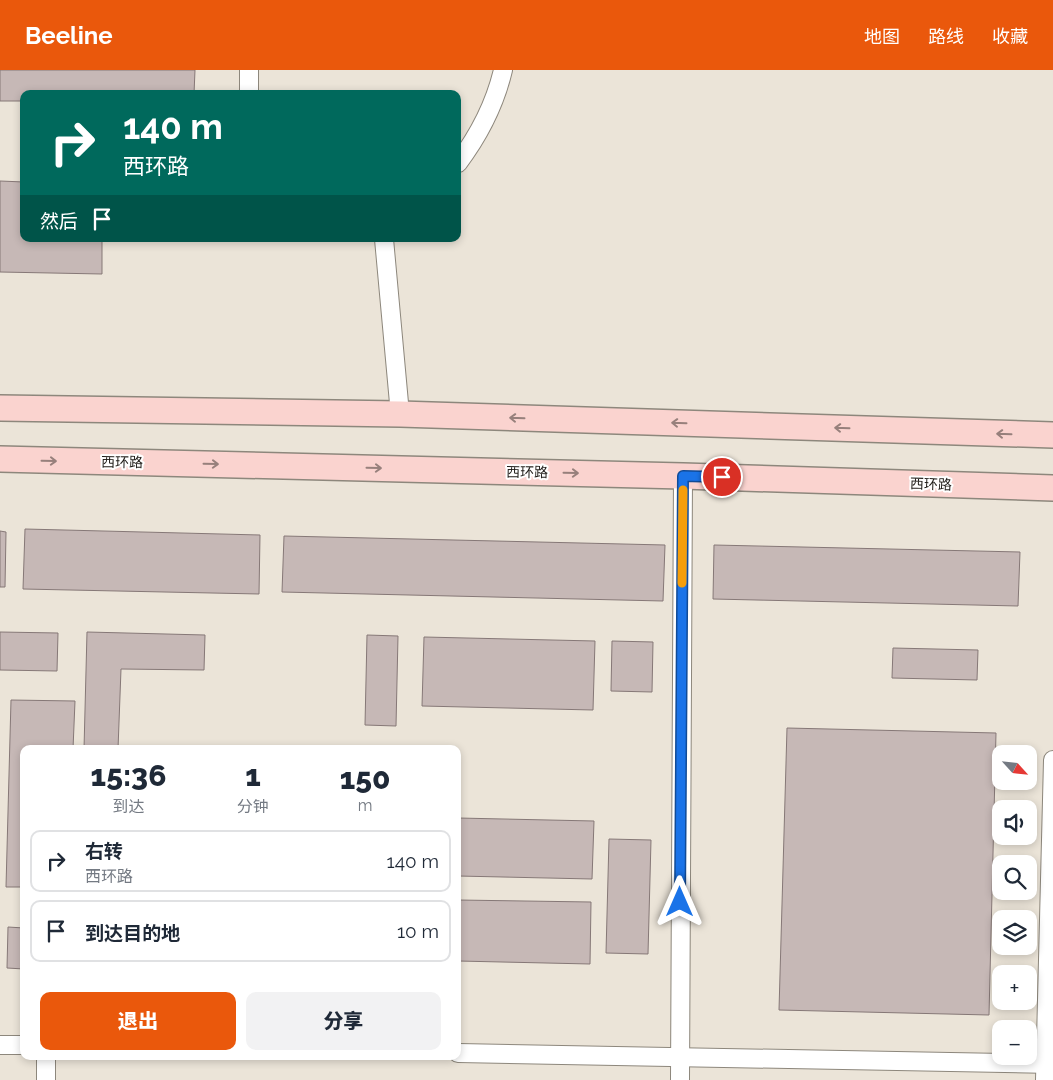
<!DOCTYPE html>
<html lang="zh">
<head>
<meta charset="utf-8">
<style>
  body { margin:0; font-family:Raleway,"Noto Sans SC",sans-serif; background:#f2f2f3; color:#1f2937; height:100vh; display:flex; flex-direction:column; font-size:19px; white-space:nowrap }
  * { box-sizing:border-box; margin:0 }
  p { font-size:16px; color:#747a83 }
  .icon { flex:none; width:28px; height:28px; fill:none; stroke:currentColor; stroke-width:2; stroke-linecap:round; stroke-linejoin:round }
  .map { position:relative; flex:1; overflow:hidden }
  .panel { position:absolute; left:20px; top:675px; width:441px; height:315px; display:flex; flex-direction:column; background:#fff; border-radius:10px; box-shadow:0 2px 8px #0003 }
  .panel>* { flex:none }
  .hud { position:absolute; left:20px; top:20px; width:441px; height:152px; border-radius:10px; box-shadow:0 2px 8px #0003; background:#00695c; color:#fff; overflow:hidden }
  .needle { width:32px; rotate:117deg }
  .controls { position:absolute; left:992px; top:675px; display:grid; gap:10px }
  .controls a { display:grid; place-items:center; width:45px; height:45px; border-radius:10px; background:#fff; box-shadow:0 2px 8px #0003; font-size:25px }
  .pin { position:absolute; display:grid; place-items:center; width:42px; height:42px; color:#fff; margin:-21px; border:2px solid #fff; border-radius:50%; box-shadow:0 1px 5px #0007 }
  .me { position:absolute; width:55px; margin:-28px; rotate:0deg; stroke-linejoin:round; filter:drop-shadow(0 0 4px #0008) }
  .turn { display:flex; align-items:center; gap:18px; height:105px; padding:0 20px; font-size:22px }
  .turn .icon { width:65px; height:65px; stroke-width:2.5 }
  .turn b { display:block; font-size:35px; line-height:42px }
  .then { display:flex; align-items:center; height:48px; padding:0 20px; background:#0003; gap:10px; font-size:19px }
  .eta { display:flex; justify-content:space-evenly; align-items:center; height:85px; text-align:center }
  .eta b { font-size:30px; font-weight:800; line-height:35px }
  .action { display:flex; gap:10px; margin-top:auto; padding:10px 20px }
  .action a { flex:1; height:58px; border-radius:10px; background:#ea580c; color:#fff; font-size:20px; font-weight:800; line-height:58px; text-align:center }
  .action a+a { background:#f2f2f3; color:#1f2937 }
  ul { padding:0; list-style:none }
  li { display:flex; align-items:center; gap:15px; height:62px; margin:0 10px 8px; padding:0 10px; border:2px solid #e0e1e3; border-radius:10px }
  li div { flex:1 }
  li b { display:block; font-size:19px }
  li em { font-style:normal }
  header { display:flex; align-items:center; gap:30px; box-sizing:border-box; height:70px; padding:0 25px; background:#ea580c; color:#fff }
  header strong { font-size:24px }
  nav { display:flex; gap:28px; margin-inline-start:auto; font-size:18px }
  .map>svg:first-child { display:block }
</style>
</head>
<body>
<header>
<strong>Beeline</strong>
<nav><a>地图</a><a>路线</a><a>收藏</a></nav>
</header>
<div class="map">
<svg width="1053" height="1010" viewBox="0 0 1053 1010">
  <rect width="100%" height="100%" fill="#ebe4d8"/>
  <g fill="#c6b8b6" stroke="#867877">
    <polygon points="0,0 195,0 194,24 24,24 24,31 0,31"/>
    <polygon points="0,111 24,112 24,169 102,169 102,204 0,202"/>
    <polygon points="25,459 260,465 259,524 23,519"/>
    <polygon points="0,461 6,462 5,517 0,517"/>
    <polygon points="284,466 665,475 663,531 282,522"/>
    <polygon points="714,475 1020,482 1018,536 713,529"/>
    <polygon points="0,562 58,563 57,601 0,600"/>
    <polygon points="87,562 205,565 204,600 121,599 118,679 84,679"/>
    <polygon points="367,565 398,566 396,656 365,655"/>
    <polygon points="424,567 595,571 593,640 422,636"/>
    <polygon points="612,571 653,572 652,622 611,621"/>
    <polygon points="893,578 978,580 977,610 892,608"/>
    <polygon points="11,630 75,631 73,679 24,679 24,817 6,817"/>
    <polygon points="787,658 996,663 989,945 779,940"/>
    <polygon points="458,748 594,751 592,809 458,806"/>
    <polygon points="609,769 651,770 648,884 606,883"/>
    <polygon points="458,830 591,832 590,894 458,891"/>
    <polygon points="8,857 24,858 24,899 7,898"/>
  </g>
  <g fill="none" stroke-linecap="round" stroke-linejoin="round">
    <g stroke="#8d877c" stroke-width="20">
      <g id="street">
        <polyline points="249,24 249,0"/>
        <path d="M458,93C479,65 495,34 503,0"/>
        <polyline points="384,169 400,344"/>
        <polyline points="0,975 24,975"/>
        <polyline points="458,983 1053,994"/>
        <polyline points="46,986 46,1010"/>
        <polyline points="680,1010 683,406"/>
        <polyline points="1045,1010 1053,690"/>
      </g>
    </g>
    <g stroke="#8d877c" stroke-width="28">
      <g id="secondary">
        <polyline points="0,338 400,344 1053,365"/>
        <polyline points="0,389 683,406 1053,418"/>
      </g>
    </g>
    <use href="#street" stroke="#fff" stroke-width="18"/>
    <use href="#secondary" stroke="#fad3cf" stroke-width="25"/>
  </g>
  <defs><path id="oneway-shaft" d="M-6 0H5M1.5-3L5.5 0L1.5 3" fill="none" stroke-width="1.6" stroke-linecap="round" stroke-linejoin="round" transform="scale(1.25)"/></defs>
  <g stroke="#97807c">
    <use href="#oneway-shaft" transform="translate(517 348) rotate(-178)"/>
    <use href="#oneway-shaft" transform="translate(679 353) rotate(-178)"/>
    <use href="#oneway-shaft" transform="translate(842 358) rotate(-178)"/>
    <use href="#oneway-shaft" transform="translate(1004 364) rotate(-178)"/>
    <use href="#oneway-shaft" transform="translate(49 391) rotate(1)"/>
    <use href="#oneway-shaft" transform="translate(211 394) rotate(1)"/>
    <use href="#oneway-shaft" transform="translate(374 398) rotate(1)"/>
    <use href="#oneway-shaft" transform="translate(571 403) rotate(1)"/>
  </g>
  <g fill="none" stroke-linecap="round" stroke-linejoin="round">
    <g stroke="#114b97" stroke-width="12">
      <polyline id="route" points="680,832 683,406 722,407"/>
    </g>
    <use href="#route" stroke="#1a73e8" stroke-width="9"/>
    <polyline stroke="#f59e0b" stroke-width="9" points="682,513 683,420"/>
  </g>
  <g text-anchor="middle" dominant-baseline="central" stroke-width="4" stroke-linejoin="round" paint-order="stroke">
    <g font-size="14" fill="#1e1b17" stroke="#fff">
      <text transform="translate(122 392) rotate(1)">西环路</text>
      <text transform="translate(527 402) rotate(1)">西环路</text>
      <text transform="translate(931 414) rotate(2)">西环路</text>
    </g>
  </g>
</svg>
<div class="controls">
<a><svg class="needle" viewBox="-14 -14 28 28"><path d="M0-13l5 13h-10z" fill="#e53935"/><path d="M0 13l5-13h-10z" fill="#747a83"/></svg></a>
<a><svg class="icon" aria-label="sound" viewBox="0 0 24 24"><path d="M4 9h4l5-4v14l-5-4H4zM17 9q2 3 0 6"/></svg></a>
<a><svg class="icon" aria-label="search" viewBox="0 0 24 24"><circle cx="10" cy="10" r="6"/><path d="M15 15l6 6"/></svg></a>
<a><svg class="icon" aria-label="layers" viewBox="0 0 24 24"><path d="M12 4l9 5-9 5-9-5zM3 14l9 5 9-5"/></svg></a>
<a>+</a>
<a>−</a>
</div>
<div class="pin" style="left:722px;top:407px;background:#d93025"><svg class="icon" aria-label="arrive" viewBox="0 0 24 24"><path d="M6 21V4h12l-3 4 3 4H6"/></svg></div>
<svg class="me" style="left:680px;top:832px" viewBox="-20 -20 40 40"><path d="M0-17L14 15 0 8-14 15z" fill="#1a73e8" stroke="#fff" stroke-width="4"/></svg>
<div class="hud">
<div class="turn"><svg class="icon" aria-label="right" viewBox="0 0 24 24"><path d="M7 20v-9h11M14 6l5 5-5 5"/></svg><div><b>140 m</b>西环路</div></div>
<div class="then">然后<svg class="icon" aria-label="arrive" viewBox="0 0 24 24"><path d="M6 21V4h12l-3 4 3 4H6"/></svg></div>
</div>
<section class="panel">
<div class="eta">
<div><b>15:36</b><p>到达</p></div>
<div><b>1</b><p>分钟</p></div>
<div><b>150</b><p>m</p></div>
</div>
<ul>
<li><svg class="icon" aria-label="right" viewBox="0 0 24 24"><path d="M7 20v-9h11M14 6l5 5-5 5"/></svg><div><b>右转</b><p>西环路</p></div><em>140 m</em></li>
<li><svg class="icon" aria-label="arrive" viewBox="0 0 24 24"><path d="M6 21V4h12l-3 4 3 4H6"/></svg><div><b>到达目的地</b></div><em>10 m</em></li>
</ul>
<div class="action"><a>退出</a><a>分享</a></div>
</section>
</div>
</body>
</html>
